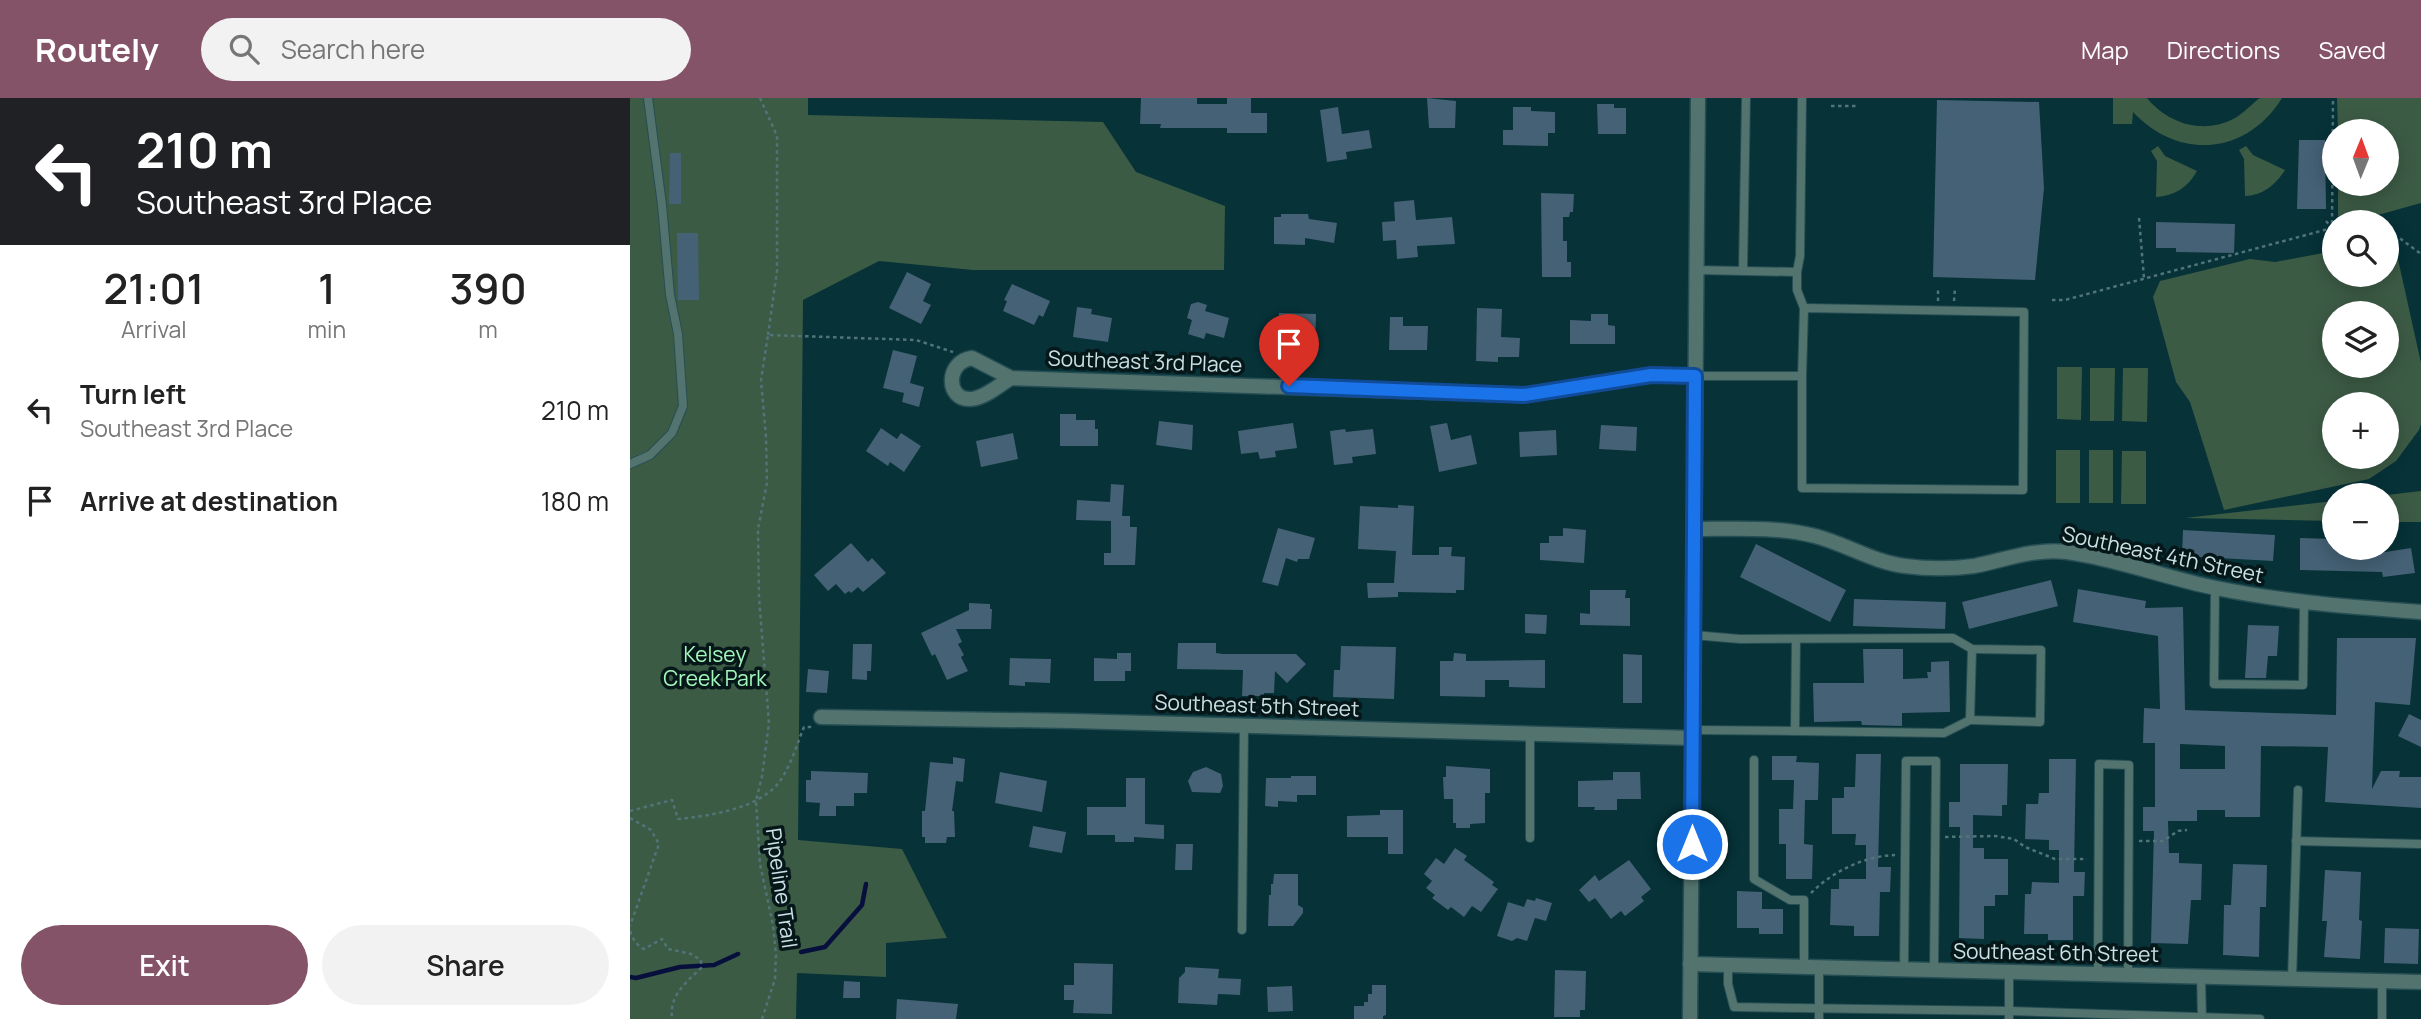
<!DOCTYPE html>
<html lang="en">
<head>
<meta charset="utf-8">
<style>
  body { margin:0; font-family:Manrope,sans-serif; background:#f2f2f2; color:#222; height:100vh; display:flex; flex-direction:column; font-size:26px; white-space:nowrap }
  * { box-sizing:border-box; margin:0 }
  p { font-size:23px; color:#767676 }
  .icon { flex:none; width:38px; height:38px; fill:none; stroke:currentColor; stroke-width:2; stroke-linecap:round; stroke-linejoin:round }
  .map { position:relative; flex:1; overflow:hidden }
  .panel { display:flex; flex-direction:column; background:#fff; width:630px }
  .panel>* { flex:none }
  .banner { background:#202124; color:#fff; overflow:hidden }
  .needle { width:46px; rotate:1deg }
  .tools { position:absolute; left:1692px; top:21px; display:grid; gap:14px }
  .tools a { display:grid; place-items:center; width:77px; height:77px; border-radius:50%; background:#fff; box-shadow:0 4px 18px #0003; font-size:35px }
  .pin { position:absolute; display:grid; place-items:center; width:60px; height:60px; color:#fff; margin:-72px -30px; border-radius:50% 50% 50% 0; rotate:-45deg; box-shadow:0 0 7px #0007 }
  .pin .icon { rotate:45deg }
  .me { position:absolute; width:77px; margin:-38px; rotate:0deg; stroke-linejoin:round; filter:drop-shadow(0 0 5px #0008) }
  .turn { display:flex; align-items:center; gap:24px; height:147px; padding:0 21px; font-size:32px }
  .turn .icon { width:91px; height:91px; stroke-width:2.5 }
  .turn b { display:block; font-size:49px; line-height:60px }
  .eta { display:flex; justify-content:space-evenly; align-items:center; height:119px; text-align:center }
  .eta b { font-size:42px; font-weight:600; line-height:49px }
  .cta { display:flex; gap:14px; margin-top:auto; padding:14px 21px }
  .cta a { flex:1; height:80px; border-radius:42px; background:#855367; color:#fff; font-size:28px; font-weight:600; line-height:80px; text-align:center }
  .cta a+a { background:#f2f2f2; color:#222 }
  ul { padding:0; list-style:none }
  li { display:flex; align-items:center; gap:21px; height:91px; padding:0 21px }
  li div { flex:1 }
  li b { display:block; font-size:26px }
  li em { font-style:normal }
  header { display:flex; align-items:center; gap:42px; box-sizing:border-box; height:98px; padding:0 35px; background:#855367; color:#fff }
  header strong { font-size:33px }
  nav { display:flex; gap:38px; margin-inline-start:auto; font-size:24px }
  .search { width:490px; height:63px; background:#f2f2f2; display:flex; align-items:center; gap:18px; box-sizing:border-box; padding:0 24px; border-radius:38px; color:#767676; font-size:26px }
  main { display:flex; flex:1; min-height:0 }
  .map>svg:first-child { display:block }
</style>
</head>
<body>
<header>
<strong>Routely</strong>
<div class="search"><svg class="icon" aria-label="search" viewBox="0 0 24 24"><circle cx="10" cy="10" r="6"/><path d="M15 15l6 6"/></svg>Search here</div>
<nav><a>Map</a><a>Directions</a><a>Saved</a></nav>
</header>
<main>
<section class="panel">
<div class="banner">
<div class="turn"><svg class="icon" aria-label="left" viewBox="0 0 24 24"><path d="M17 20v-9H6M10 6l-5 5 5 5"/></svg><div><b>210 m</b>Southeast 3rd Place</div></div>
</div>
<div class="eta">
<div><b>21:01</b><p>Arrival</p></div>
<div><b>1</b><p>min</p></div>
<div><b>390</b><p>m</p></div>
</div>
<ul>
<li><svg class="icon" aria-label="left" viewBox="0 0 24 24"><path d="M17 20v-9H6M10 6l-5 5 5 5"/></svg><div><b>Turn left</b><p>Southeast 3rd Place</p></div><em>210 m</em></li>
<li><svg class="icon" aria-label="arrive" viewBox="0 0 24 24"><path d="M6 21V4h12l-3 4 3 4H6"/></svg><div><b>Arrive at destination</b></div><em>180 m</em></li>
</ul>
<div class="cta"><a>Exit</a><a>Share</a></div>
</section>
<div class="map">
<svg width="1791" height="921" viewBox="0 0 1791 921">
  <rect width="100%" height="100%" fill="#063238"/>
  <g fill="#3c5b45" fill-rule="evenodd">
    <polygon points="0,0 178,0 178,17 473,24 506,74 595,108 594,172 343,172 249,163 173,202 168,742 272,751 317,840 256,845 256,879 167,875 166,921 0,921"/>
    <path d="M1483,0H1517C1538,26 1574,37 1605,20C1613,16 1626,2 1630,0C1636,0 1646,0 1652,0C1617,57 1549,63 1503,14L1502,26H1483Z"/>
    <polygon points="1707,0 1791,0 1791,105 1748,117 1708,118 1708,86 1757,86 1757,33 1708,33"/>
    <path d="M1528,48L1535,58L1567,73C1558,89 1545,98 1526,99L1527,63L1521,53Z"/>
    <path d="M1616,48L1623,57L1655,72C1645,87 1634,97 1615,98L1614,61L1609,52Z"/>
    <path d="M1764,143L1791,265V326L1789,332L1766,363L1739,381L1594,412L1560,304L1546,284L1523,199L1530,183L1620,161L1645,164L1704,153V177H1757V144ZM1704,215H1757V268H1704ZM1704,306H1757V359H1704Z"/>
    <polygon points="1427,269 1452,269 1451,322 1427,321"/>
    <polygon points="1460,270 1485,270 1484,323 1460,323"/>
    <polygon points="1493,270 1518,270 1517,324 1492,323"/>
    <rect x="1426" y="352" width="24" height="53"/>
    <rect x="1459" y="352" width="24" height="53"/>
    <polygon points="1492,353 1516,353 1516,406 1491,406"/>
    <polygon points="1791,393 1791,424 1757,424 1757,397"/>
    <polygon points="1704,403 1704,423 1555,420"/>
  </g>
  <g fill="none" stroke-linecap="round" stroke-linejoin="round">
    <g stroke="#070f3c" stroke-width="4.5">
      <polyline points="171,854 195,849 232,807 236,786"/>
      <polyline points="0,879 6,880 50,869 84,867 108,856"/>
    </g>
  </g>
  <g fill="#456175" fill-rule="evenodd">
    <polygon points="511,0 567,0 567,6 597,6 597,0 621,0 621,15 637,15 637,35 597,35 597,30 530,30 531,26 510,26"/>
    <polygon points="797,0 826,3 825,30 799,30"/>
    <polygon points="1307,2 1409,4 1414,90 1405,182 1303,179"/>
    <polygon points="967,6 984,6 984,10 996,10 996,36 968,36"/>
    <polygon points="708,9 712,36 739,32 742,50 716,54 717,61 697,64 690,12"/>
    <polygon points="883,9 901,9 901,13 925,14 925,35 918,35 918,48 873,47 873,32 883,32"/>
    <polygon points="1669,42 1695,42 1696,111 1667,111"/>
    <polygon points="40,55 51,55 51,106 39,106"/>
    <polygon points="911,95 944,96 943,114 940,114 939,119 933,119 933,143 937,143 937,164 941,164 941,179 912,179"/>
    <polygon points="784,102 786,122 822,119 825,146 787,148 788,159 767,161 766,142 753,143 752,124 765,123 764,104"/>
    <polygon points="651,116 678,116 679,121 707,125 704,145 675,140 675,147 644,146 644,119 651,119"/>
    <polygon points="1526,124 1605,126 1604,155 1546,154 1546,150 1526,150"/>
    <polygon points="47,135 68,135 69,202 48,202"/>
    <polygon points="277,174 301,186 293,203 301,207 291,226 259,210"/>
    <polygon points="382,186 420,203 413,219 409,217 404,227 373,213 377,203 374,202"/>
    <polygon points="568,204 577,207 575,213 599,220 594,240 576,235 574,241 558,236 562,222 557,220 561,206"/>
    <polygon points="447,209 462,211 461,216 482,220 478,244 443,239"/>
    <polygon points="847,210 872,211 871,239 890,240 889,259 868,259 868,264 846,263"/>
    <polygon points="649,215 686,216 685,247 648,246"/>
    <polygon points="961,216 978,216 978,227 985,228 985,246 940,246 940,222 961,223"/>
    <polygon points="760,219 773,219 773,228 798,228 797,252 759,252"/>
    <polygon points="263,252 287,258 280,285 294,289 289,309 272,304 274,295 253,290"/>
    <polygon points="430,316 446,316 446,322 465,322 465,331 468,331 468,348 430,348"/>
    <polygon points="529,323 563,327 562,352 526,347"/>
    <polygon points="663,325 667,350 645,353 646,359 630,361 628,354 611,356 608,333"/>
    <polygon points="817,325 821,342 841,337 847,366 809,374 800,328"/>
    <polygon points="971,327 1007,329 1006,353 969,351"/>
    <polygon points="251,330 267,341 271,335 291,348 274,374 260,364 258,368 236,353"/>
    <polygon points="715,331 716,334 743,331 746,356 722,359 723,365 704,367 700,333"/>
    <polygon points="926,332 927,357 890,359 889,334"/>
    <polygon points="383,335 388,361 351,369 346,343"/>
    <polygon points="481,386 494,387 492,418 500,418 500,429 507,429 505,467 474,467 474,455 481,455 481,423 446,422 447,402 480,404"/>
    <polygon points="768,407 784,408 782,457 809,457 809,449 822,449 821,458 835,459 834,492 826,492 826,495 768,494 768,499 738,500 737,485 764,485 766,453 728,451 730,408 768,410"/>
    <polygon points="648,430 685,440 679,461 668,461 667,464 656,460 648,488 632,484"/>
    <polygon points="933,430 956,432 954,465 910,462 910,445 919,445 919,438 933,438"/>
    <polygon points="1553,432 1645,437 1643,463 1552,458"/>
    <polygon points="1670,440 1704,441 1704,450 1736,450 1736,457 1781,450 1785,475 1753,479 1752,474 1670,472"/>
    <polygon points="221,445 238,464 242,460 256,475 233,494 228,489 221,495 219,493 215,496 206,486 198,493 184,477"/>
    <polygon points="1126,446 1216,492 1200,524 1110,479"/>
    <polygon points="1421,482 1428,508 1339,531 1332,504"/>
    <path d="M1448,491L1516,503L1515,510L1553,509L1555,612L1706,617L1707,540H1786L1780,607L1745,604L1742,691L1751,673H1770L1769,679H1791V710L1695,704L1698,649L1631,648L1630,719H1595V712H1567V723H1538L1539,755H1549V765L1572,766L1571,802H1561L1558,846L1521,845L1524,733H1513V709H1525V645H1513L1514,610L1530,611L1528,538L1443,524ZM1550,646L1595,648V671H1550Z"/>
    <polygon points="960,492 996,492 995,500 1000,500 1000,528 950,527 950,515 960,516"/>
    <polygon points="1224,501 1316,504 1315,531 1223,528"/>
    <polygon points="339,505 360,506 360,511 362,511 361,531 326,531 332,544 328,546 334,557 331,559 338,573 317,582 305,556 302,558 291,535 339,512"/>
    <polygon points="895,516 917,517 916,536 895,535"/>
    <polygon points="1618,527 1649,528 1647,558 1638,558 1636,580 1615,580"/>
    <polygon points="548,545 586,545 586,555 593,556 666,556 676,566 657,585 645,573 644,595 634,595 634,598 612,598 613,572 547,571"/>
    <polygon points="223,546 242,546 241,573 237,573 237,582 222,581"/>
    <polygon points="711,548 766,549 764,601 703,599 704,572 710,572"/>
    <polygon points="1233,551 1273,551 1273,581 1298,580 1297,574 1301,574 1301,564 1319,563 1320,614 1272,615 1272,628 1232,627 1231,623 1184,624 1183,585 1234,585"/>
    <polygon points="487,555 501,555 501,573 495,573 495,583 464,583 464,560 487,561"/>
    <polygon points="824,555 836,556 836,563 915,562 915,590 879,589 879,582 855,582 855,599 810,598 810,563 823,563"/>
    <polygon points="993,556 1012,557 1012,605 993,605"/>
    <polygon points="380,560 421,561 420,585 395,584 395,588 379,587"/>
    <polygon points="178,571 199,573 197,595 176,594"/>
    <polygon points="1779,616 1791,622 1791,649 1768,638"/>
    <polygon points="1226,656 1251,656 1248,769 1261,769 1260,794 1250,794 1249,838 1224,838 1224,828 1200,827 1201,791 1209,791 1209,781 1236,781 1236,747 1225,747 1226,736 1202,736 1202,700 1214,700 1214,689 1225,689"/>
    <polygon points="1142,658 1167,658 1166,664 1189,665 1188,702 1175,702 1174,746 1183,747 1182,781 1156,781 1156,746 1149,746 1149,711 1163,711 1164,682 1142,682"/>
    <polygon points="323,659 335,661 333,684 326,683 322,713 324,713 325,739 317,739 316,745 295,745 295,739 292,739 292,713 295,713 300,664 323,666"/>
    <polygon points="1419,661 1446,661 1444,774 1455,774 1454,798 1443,798 1443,842 1418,842 1418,836 1394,836 1395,796 1401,796 1402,784 1429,785 1429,752 1419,752 1419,742 1395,741 1396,706 1408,706 1409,695 1419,695"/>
    <polygon points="1330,666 1378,666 1377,707 1372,707 1372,718 1343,717 1343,750 1354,750 1354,761 1378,761 1378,797 1365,797 1365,808 1354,808 1354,841 1329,840 1330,729 1319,729 1319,704 1330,704"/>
    <polygon points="816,668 860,671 860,695 855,695 855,725 840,726 840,730 826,730 826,725 823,725 823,701 814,701 813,679 816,679"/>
    <polygon points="576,669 591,676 593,688 590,695 562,694 558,683 563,674"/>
    <polygon points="181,673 238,675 237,695 224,695 224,708 206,708 206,718 189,718 190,705 176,704 176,682 181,682"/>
    <polygon points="370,674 417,683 412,714 365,705"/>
    <polygon points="983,674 1010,674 1011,701 987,701 987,712 964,712 965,709 948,709 948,683 983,682"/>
    <polygon points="661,678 686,678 686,697 667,697 667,704 648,703 648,709 635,708 636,680 661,680"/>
    <polygon points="496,680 515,680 515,726 534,727 534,741 504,739 504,744 485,744 485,737 457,737 457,709 496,709"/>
    <polygon points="750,712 773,712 773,756 758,756 758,739 717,739 717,718 750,717"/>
    <polygon points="403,728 436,734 432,755 399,749"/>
    <polygon points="546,746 563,746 562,772 545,772"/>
    <polygon points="825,750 837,758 834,762 864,784 862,787 868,791 851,814 842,808 834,819 821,809 818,812 802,800 805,797 796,790 802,783 794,776 806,760 814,766"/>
    <polygon points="999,762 1021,791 1011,799 1014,803 995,818 991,813 981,821 965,800 959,804 949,792 965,777 969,783"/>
    <polygon points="1603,766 1637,767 1636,809 1630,809 1629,859 1593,857 1594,807 1601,807"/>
    <polygon points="1695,772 1731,774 1729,822 1732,823 1730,861 1694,859 1697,823 1692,823"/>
    <polygon points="644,776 668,776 668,807 673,810 673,815 663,828 638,828 639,797 641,797 641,786 643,786"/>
    <polygon points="1107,793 1132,794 1132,811 1153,811 1153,836 1129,836 1129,830 1107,830"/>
    <polygon points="906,800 922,805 916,823 905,820 897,843 887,840 882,843 867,838 878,804 894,809 897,801 905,803"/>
    <polygon points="1755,830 1789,831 1788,866 1754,865"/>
    <polygon points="444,865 483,866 482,916 443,915 444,902 434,902 434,887 444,887"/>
    <polygon points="555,869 589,871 588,880 611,881 610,897 588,896 587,907 548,905 549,880 555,874"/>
    <polygon points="925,872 956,873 955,912 950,912 950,919 924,919"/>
    <polygon points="214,883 230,884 230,900 213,900"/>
    <polygon points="742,887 756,887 756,917 753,918 753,921 724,921 724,908 734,908 734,904 738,904 738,896 742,896"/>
    <polygon points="662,888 663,913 638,914 637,889"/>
    <polygon points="267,901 328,906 326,921 266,921"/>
  </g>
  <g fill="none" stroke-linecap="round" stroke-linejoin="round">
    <g stroke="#264e54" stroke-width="10">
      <g id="service">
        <polyline points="1066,172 1167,174 1170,158 1172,0"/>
        <polyline points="1113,172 1116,0"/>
        <polyline points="1167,174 1167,192 1174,210"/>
        <polyline points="1065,278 1172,278 1174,210 1394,214 1393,392 1172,390 1172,278"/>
        <polyline points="0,366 20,357 42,335 53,308 48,236 40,197 32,107 18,0"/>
        <polyline points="1585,490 1584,586 1673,587 1674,505"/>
        <polyline points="1063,537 1110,541 1323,540 1342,551 1411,552 1410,624 1340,622"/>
        <polyline points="1166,541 1165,633 1314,635 1340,622 1342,551"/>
        <polyline points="1062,632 1165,633"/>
        <polyline points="1124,662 1124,781 1160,802 1174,802 1174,869"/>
        <polyline points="900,740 900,636"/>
        <polyline points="1666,743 1791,746"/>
        <polyline points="612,832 614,627"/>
        <polyline points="1098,867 1098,886 1104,909 1379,913 1630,921"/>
        <polyline points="1189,869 1189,921"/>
        <polyline points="1274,871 1276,663 1306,663 1304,872"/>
        <polyline points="1468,876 1469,666 1499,667 1498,876"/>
        <polyline points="1571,878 1572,921"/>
        <polyline points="1662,881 1668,692"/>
        <polyline points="1379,921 1379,874"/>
        <polyline points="1752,921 1752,883"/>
      </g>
    </g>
    <g stroke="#264e54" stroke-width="17">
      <g id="minor">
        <path d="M381,280L342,260C315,264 316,302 340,301C354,301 370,286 381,280L894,297L1021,277L1065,278"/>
        <path d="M1064,431C1104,431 1146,428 1185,438C1216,446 1243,464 1275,468C1297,471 1322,471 1344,468C1375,462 1404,450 1437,454C1488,461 1536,480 1586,490C1654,504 1722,509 1791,514"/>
        <polyline points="191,619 443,623 1062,640"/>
        <polyline points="1060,866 1791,884"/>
      </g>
    </g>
    <g stroke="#264e54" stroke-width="17">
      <polyline id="tertiary" points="1060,921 1068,0"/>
    </g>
    <g stroke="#517479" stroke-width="2.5" stroke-dasharray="3.5 3.5" stroke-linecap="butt">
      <polyline points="130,0 147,38 147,173 138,237"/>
      <polyline points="1201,8 1226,8"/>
      <polyline points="1509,120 1514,180"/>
      <polyline points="1696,123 1702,130 1704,130"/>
      <polyline points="1757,136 1768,139 1791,156"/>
      <polyline points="1422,202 1435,202 1702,130 1703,0"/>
      <polyline points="1308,203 1308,190"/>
      <polyline points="1324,203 1325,190"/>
      <path d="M0,713L42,702L48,721C80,718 134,710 152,680C162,664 167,646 174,629H182"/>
      <polyline points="0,720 21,732 29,746 0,828"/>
      <polyline points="1315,739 1365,738 1384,741 1395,749 1425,761 1457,761"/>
      <polyline points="1509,743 1533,743 1548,733 1557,732"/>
      <path d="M1181,795C1203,773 1235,758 1265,757"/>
      <path d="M0,833C3,841 6,847 14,851L32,841L38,851L61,856L71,862V870C56,885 39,897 42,921"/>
      <polyline points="132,921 145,881 146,857 143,827 130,766 126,703 132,678 139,625 129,500 128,431 137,385 136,339 131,282 138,237 286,242 323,254"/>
    </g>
    <use href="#service" stroke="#53746e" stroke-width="8"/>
    <use href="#minor" stroke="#53746e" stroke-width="14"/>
    <use href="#tertiary" stroke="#53746e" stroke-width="14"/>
  </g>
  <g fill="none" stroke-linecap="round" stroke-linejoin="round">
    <g stroke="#114b97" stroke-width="18">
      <polyline id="route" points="659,288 894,297 1021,277 1065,278 1062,746"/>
    </g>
    <use href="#route" stroke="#1a73e8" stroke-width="12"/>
  </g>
  <g text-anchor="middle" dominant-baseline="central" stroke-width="7" stroke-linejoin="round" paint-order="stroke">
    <g font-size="21" fill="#cce1e5" stroke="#06171a">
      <text transform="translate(515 263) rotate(2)">Southeast 3rd Place</text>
      <text transform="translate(1533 456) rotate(12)">Southeast 4th Street</text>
      <text transform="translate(627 607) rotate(2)">Southeast 5th Street</text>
      <text transform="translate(152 790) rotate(82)">Pipeline Trail</text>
      <text transform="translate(1426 854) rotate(1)">Southeast 6th Street</text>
    </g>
    <g font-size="21" fill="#a4f8bc" stroke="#06171a">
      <text x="85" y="556">Kelsey<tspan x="85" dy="24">Creek Park</tspan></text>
    </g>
  </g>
</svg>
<div class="tools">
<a><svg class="needle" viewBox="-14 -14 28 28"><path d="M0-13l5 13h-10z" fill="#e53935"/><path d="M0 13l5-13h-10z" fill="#767676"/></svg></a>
<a><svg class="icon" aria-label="search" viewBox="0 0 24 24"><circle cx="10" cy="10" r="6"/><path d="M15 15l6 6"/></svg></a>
<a><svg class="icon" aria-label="layers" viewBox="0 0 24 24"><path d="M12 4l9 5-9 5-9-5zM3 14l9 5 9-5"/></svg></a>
<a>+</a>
<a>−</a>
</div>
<div class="pin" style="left:659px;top:288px;background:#d93025"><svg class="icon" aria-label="arrive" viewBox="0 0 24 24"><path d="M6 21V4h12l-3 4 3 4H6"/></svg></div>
<svg class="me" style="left:1062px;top:746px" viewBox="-20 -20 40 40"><circle r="17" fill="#1a73e8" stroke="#fff" stroke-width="3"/><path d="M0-11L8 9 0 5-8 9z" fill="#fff"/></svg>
</div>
</main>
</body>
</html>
